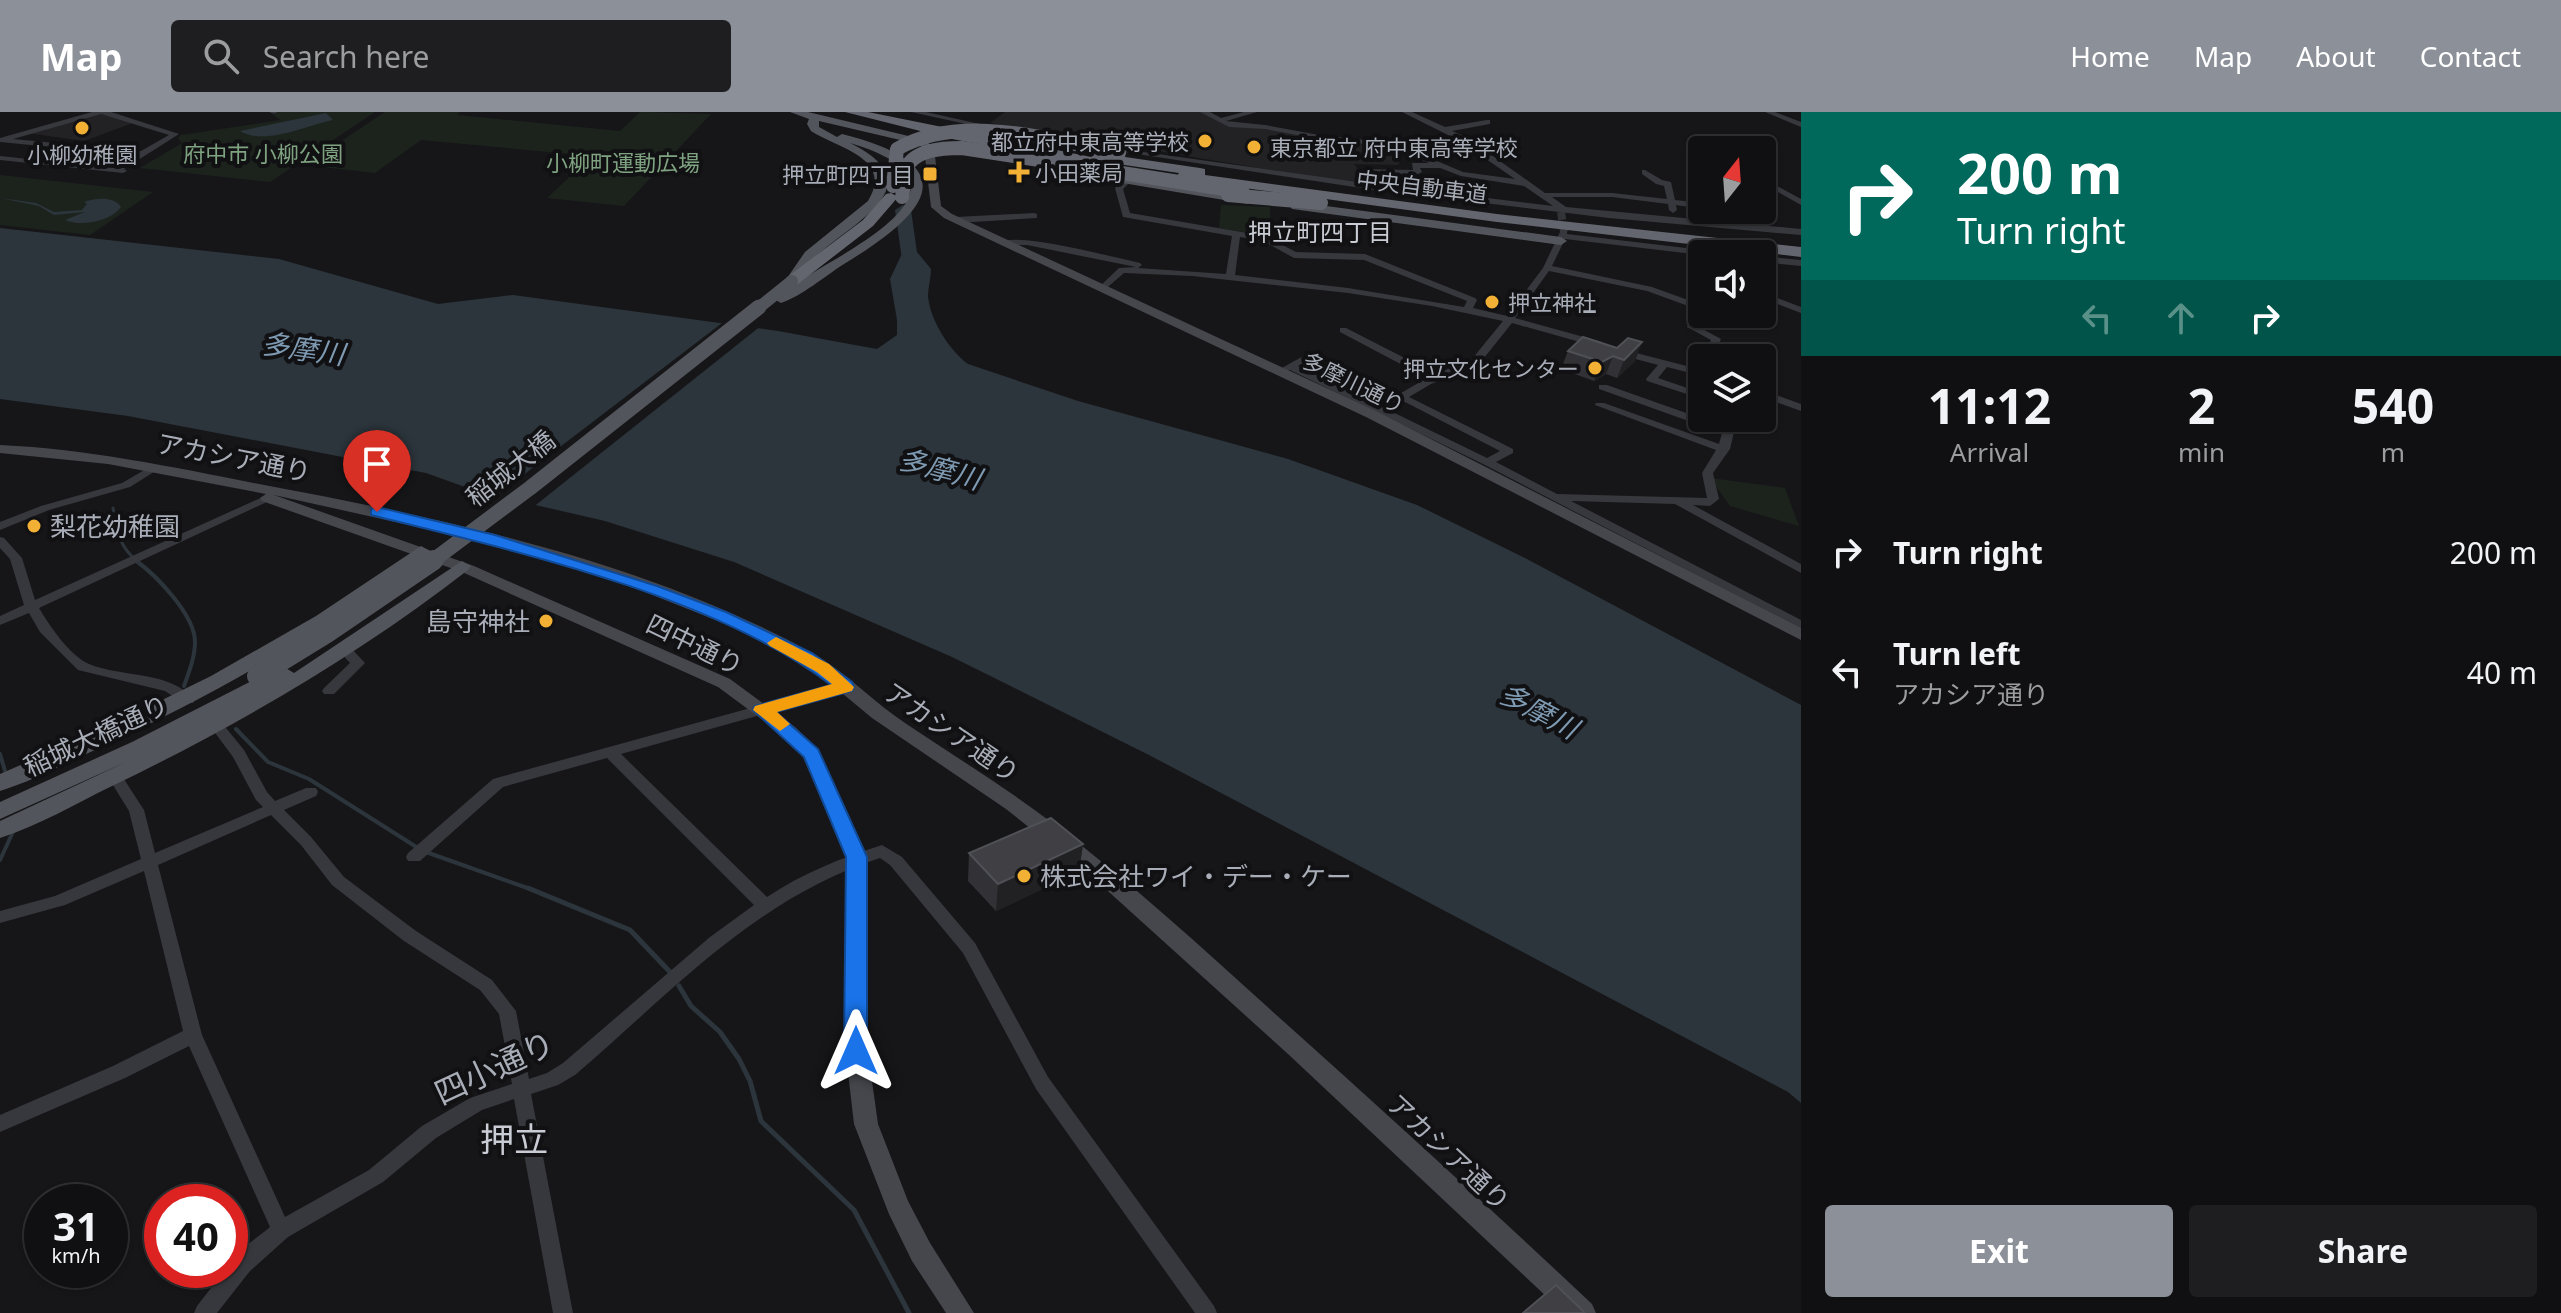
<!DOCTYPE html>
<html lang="en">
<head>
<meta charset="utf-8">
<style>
  body { margin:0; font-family:"Noto Sans","Noto Sans JP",sans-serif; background:#1e1e20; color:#f1f3f6; height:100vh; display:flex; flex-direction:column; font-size:30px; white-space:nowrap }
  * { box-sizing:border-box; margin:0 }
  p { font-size:26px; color:#9c9d9f }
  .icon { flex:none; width:44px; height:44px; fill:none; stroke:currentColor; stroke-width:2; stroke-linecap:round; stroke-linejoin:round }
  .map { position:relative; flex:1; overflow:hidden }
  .panel { display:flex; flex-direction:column; background:#101012; width:760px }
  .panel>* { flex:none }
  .banner { background:#00695c; color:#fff; overflow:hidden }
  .needle { width:52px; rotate:17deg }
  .tools { position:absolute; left:1688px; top:24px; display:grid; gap:16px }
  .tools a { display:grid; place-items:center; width:88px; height:88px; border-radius:8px; background:#101012; box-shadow:0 2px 6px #0004,0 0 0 2px #303032; font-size:40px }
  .speed { position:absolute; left:24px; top:1072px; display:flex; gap:16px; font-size:40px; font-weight:700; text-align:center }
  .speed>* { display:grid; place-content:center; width:104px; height:104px; border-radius:50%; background:#101012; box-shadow:0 2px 6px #0004,0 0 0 2px #303032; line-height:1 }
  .speed small { font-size:20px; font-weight:400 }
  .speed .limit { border:12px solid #d22; background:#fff; color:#111 }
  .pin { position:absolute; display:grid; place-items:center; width:68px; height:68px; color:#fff; margin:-82px -34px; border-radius:50% 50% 50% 0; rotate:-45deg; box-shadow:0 0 8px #0007 }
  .pin .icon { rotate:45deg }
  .me { position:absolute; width:88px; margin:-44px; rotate:0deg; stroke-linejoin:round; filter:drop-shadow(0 0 6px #0008) }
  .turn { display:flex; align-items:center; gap:28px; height:168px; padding:0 24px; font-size:36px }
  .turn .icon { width:104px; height:104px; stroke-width:2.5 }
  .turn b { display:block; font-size:56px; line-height:68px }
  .lanes { display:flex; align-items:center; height:76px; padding:0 24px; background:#0003; justify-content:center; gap:40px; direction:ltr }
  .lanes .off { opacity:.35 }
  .eta { display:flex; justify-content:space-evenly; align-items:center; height:136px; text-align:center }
  .eta b { font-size:48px; font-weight:700; line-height:56px }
  .action { display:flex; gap:16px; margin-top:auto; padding:16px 24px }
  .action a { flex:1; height:92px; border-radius:8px; background:#8c9099; color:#fff; font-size:32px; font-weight:700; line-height:92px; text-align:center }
  .action a+a { background:#1e1e20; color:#f1f3f6 }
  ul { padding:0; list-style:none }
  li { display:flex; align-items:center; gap:24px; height:120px; padding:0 24px }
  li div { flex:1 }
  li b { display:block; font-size:30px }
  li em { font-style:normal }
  header { display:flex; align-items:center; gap:48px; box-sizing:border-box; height:112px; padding:0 40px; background:#8c9099; color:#fff }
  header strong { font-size:38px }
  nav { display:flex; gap:44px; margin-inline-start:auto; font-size:28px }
  .search { width:560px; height:72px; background:#1e1e20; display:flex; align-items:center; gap:20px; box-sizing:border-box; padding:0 28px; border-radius:8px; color:#9c9d9f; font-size:30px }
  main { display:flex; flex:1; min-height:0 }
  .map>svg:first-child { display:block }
</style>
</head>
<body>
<header>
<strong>Map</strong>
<div class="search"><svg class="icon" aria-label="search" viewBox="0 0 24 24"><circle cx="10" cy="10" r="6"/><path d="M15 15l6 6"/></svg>Search here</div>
<nav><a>Home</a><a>Map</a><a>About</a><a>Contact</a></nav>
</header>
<main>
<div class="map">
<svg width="1801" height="1201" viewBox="0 0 1801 1201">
  <rect width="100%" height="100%" fill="#161618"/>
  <g fill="#222225">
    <polygon points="1005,0 1201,0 1228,14 1261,15 1388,35 1387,42 1402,46 1398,53 1354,52 1368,69 1362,70 1313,65 990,11"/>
    <polygon points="98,1 133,11 84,29 27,21"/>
  </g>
  <g fill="#1c231d">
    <polygon points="278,0 375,0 270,70 140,56 182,31 178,26 181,23 281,8 273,3"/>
    <polygon points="385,0 460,0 457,3 620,19 640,0 711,2 624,94 547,86 592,44 421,28 375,61 305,53"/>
    <polygon points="0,63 153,80 90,123 0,113"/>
    <polygon points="1221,93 1270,95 1271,125 1219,116"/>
    <polygon points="1710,366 1785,376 1799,414 1730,394"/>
  </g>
  <g fill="#2c353c">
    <path d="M326,1L333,8C307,13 265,34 240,19Z"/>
    <path d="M0,86L36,91L54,100L82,98L87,92L84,90C95,86 114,84 121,95C110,110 80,115 65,108L85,100L54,103L39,94Z"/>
    <path d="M0,116L279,147L438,192L513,183L778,219L877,237L897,223V208L890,167L908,129L931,157C931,166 928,175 928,184C930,208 949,238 968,252L1078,289L1288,347L1417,393L1525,446L1801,593V991L1788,980L1149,643L952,545L734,450L605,409L479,380L426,361L128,304L0,287Z"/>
  </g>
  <polygon fill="#161618" points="726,208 762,213 532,396 492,387"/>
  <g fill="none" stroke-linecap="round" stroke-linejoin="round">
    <path stroke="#2c353c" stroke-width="3" d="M113,396C117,419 119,435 138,450"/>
    <g stroke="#2c353c" stroke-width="4">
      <path d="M135,448C156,463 195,503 195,530C195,545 189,560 184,574"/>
      <polyline points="236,617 268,650 309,667 418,736"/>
      <polyline points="0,642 5,659"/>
      <polyline points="426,740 533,778"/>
      <polyline points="0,748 12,722"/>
    </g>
    <g stroke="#2c353c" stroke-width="5">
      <polyline points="528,776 630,818 671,861"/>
      <polyline points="679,874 691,894 720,920 739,947 750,969 761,1009 854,1098 909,1201"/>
    </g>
    <polygon fill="#2c353c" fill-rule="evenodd" points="903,93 911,98 920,162 912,167 904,162 895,98"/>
    <polyline stroke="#333438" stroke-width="8" stroke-dasharray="8 4" stroke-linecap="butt" points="1561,100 1564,120"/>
    <g fill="#37383d" fill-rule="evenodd">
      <path d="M92,0H111L179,22L124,57L127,59L123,61L0,48V44L114,56L134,43L0,30V26ZM101,2L169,23L141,39L13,27Z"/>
      <polygon points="269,0 278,0 274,2"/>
      <polygon points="911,0 926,0 993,15 989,17"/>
      <path d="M1200,0H1210L1221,6L1244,0H1257L1226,9L1265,13L1319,23L1394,31L1463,60L1515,67L1460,29L1402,0H1412L1445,15L1487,8H1490V12L1452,19L1466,25L1545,81H1612L1667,87L1664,74L1656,72L1642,62V58H1645L1662,68L1671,70L1675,88L1702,91V97L1676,93L1677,98L1673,101L1669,98L1668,92L1612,85H1552L1566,95L1801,117V123L1609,106L1368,77L1104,37L1108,35L1365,71L1360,57L1413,58L1412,51H1429L1392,35L1319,27L1265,17L1229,15ZM1420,56H1440L1461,64L1524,74L1553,94L1373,72L1374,69L1369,62H1418L1422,60Z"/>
      <polygon points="1765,0 1775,0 1801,10 1801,15"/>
      <polygon points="1762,66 1801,87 1801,93 1762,71"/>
      <path d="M1123,68L1130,70L1123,77L1130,101L1265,124L1296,140L1365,142L1475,186L1477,188L1473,196L1507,204L1543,156L1561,118H1567V122L1720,140L1721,142L1702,143L1565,127L1552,154L1652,175L1702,193V199L1647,179L1549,159L1515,206L1602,230V234H1594L1512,211L1480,251L1431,272L1409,285L1513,337V341L1496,350L1557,382L1707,386L1702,361L1716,338L1595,293L1596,291H1604L1719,332L1722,321L1599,277V273H1607L1723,314V306H1733L1734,320L1730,337L1713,361L1719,387L1710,394L1693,393L1801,452V461L1675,392L1571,389L1801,508V517L1483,352L1290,258L1285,260L1280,257L1307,242L1401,281L1427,266L1340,220V216H1346L1436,262L1472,247L1503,209L1432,194L1348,181L1192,164L1124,161L1103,179L1098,176L1119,156L1136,155L1027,133H1003L999,130C1019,120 1113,145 1140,151L1142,153L1138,156L1226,162L1232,124L1123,105L1115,76ZM1240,125L1263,129L1294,146L1364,148L1467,189L1464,195L1348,176L1235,163ZM1307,249L1393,285L1391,288L1392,290L1402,289L1407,291L1500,339L1487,346L1298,254Z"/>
      <polygon points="1714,98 1727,98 1761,110 1754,112"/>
      <polygon points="1034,101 1037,102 1037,106 956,111 952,108 956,105"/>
      <polygon points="1742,137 1745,138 1746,142 1738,142"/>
      <polygon points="1762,144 1801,148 1801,154 1762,150"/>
      <polygon points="1762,180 1801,195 1801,201 1762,186"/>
      <polygon points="1701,200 1709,202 1697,211 1697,214 1721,227 1713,246 1703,246 1711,228 1687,215 1689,208"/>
      <polygon points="1621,237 1702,258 1702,264 1667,255 1658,266 1702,281 1702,287 1647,269 1646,267 1658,253 1617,242 1616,240"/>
      <polygon points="1762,278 1801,292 1801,299 1762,285"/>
      <polygon points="153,353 159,356 157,358 130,375 49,398 0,418 0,410 41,394 122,371"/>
      <path d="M267,383L271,384V388L39,496C49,513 70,544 89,552C123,566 169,558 195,588L193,591H183L165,579L78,558L40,520L29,501L0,513V504L24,493L10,447L0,436V425L4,426L22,446L35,488Z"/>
      <polygon points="346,535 351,536 365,551 334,582 324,582 322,579 324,576 350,551 339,539"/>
      <path d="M845,570L850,572L852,575L850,578L621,642L767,785C803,761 841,746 882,733L902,745L975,831L1048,965L1214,1194L1217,1201H1195L1036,977L963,841L890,753L880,746C756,786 672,880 575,963L558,973L531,982L573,1201H553L514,987L482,998L436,1026L383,1070L288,1125L250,1159L217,1201H194L197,1194L225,1158H230C232,1141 257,1126 270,1115L189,934L125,966L0,1020V1003L113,954L183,919L144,759L65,793L0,811V799L55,784L141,747L129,699L108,665L110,661H120L144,698L155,741L263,695L256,688L233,645L210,614L212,611H222L244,638L267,680L275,689L306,676H316L318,680L316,684L284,698L311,725L344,765L416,819L492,868L516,899L529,967L547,961L563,951L710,825L754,793L607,646L503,675L420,749H408L406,745L408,741L493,667ZM271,703L301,733L332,773L404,829L480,878L499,902L512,972L470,986L422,1014L369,1058L285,1105L202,923L158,753Z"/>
    </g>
    <g fill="#45474d" fill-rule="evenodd">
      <polygon points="929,33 934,36 941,94 952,102 1376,299 1801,516 1801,528 1366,305 944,106 931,95 924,36"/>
      <path d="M0,333C88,337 172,355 259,372C447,407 641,448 811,540C846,560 874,591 908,613C957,646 1008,677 1055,713C1134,773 1208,841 1282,908C1386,1001 1490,1096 1592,1192L1596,1201H1564L1288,942L1099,771L1006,697L872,606L813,557L743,519L615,468L481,429L274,383L474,454L730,567L795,615L818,637L867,745L866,926L878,1012L908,1089L930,1131L974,1201H946L912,1149L889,1102L854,1012L844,926L847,745L803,645L783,623L718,575L462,460L262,389L260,386L266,382L108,352L0,341Z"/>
    </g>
    <g fill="#53555c" fill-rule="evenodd">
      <path d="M790,0H808L921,27L935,35L929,38L913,31L819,9V15L837,25L842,22C968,54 929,100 844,152C825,164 802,184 781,191L774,187L792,173L785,169L805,140L868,89C894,46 839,37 811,19L807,12L809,7ZM850,31C988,72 855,134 799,169C803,162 807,154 812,148C847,112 939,75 850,31Z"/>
      <polygon points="1043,52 1248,84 1254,88 1248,92 1039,57 1039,53"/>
      <polygon points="1296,90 1561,125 1567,129 1561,133 1292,97 1290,94"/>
      <path d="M421,434L430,439L427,443C325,519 217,582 101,635C68,650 35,668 0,679V662L103,617L211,564L316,504Z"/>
      <path d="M462,449L471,454L468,458C357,544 237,614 110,675C75,692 38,714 0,726V709L126,650L0,707V690L132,630L277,556L284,555L294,561Z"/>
    </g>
    <g fill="#63666e" fill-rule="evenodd">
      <polygon points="845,0 868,0 1091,45 1098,41 1200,56 1205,57 1205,63 1497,102 1801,135 1801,145 1497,110 1184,68 1177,64 1179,61 1118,52 1112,57 952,27"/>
      <polygon points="891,81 898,85 873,114 798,172 786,172 786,166 863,108 886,82"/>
    </g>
    <polyline stroke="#53555c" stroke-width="12" points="757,197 792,169"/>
    <polyline stroke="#53555c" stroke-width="15" points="431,450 530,376 759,195"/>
    <polyline stroke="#53555c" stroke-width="20" points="257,564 327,521 434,448"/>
    <g stroke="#63666e" stroke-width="14">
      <path d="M893,74L897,37C961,0 1050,28 1119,41"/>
      <polyline points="1228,83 1321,91"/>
      <path d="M902,85C904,77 903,67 905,59C912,37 944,36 962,36L1243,80"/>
    </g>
  </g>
  <g fill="#323236">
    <polygon points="1617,236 1635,249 1617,266 1606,262 1594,269 1561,257 1568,239"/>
    <polygon points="1083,732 1079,760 996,799 968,769 969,741"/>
  </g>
  <g fill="#212124">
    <polygon points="1642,230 1635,249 1617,266 1624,248"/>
    <polygon points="1613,244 1606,262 1594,269 1602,250"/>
    <polygon points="1083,732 1079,760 996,799 998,772"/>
  </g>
  <g fill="#3f3f44" stroke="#4f5156" stroke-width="2">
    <polygon points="1583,225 1617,236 1628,226 1642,230 1624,248 1613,244 1602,250 1568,239"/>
    <polygon points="1051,706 1083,732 998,772 969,741"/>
    <polygon points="1556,1173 1585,1201 1523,1201"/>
  </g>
  <path fill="#1a73e8" stroke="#114b97" stroke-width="2" d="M377,395L495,423L657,474L726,500L812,541L852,570L854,575L852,579L776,600L818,637L867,745V939L864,946L856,949L847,946L844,939L846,745L804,645L753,598L755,594L831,573C713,483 515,439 371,403V397Z"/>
  <polygon fill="#f59e0b" points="776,525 829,552 854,575 852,579 777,600 790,612 780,619 753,598 755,594 832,572 817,560 770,534 767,531"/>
  <g fill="#f2b134" stroke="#111113" stroke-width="3">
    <circle cx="82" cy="16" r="8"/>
    <circle cx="1205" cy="29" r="8"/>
    <circle cx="1254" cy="35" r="8"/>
    <path d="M1015 48h8v8h8v8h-8v8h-8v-8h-8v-8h8z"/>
    <rect x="922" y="54" width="16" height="16" rx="4"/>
    <circle cx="1492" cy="190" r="8"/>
    <circle cx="1595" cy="256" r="8"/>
    <circle cx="34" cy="414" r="8"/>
    <circle cx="546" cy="509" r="8"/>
    <circle cx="1024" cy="764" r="8"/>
  </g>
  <g text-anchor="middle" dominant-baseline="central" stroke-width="8" stroke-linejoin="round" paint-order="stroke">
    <g font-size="22" fill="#a8adb8" stroke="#111113" text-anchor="end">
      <text x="1189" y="29">都立府中東高等学校</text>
      <text x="1270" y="35" text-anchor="start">東京都立 府中東高等学校</text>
      <text x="82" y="42" text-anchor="middle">小柳幼稚園</text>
      <text x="1035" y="60" text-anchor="start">小田薬局</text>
      <text x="914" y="62">押立町四丁目</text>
      <text x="1508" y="190" text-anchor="start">押立神社</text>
      <text x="1579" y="256">押立文化センター</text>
    </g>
    <g font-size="22" fill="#7fa381" stroke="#111113">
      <text x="263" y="41">府中市 小柳公園</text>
      <text x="623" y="50">小柳町運動広場</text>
    </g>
    <g font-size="22" fill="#a8adb8" stroke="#111113">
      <text transform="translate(1422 74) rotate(7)">中央自動車道</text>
      <text transform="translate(1354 270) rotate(26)">多摩川通り</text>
    </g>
    <g font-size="24" fill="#c9ccd4" stroke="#111113">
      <text x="1320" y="119">押立町四丁目</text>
    </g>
    <g font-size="26" fill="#a8adb8" stroke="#111113">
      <text transform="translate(234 345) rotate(11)">アカシア通り</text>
      <text transform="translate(510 356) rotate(-38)">稲城大橋</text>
      <text transform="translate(695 532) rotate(26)">四中通り</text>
      <text transform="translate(952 620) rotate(34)">アカシア通り</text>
      <text transform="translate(96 623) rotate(-25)">稲城大橋通り</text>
      <text transform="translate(1449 1040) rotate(43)">アカシア通り</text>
    </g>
    <g font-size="26" fill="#a8adb8" stroke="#111113" text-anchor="start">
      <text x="50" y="414">梨花幼稚園</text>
      <text x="530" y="509" text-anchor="end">島守神社</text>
      <text x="1040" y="764">株式会社ワイ・デー・ケー</text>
    </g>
    <g font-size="28" font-style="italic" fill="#7f9bb3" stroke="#111113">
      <text transform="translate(303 236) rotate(8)">多摩川</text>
      <text transform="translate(940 356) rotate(15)">多摩川</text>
      <text transform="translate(1539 598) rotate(28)">多摩川</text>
    </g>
    <g font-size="32" fill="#a8adb8" stroke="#111113">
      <text transform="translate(494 955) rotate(-25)">四小通り</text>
    </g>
    <g font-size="34" fill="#c9ccd4" stroke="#111113">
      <text x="514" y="1027">押立</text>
    </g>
  </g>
</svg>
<div class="tools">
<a><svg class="needle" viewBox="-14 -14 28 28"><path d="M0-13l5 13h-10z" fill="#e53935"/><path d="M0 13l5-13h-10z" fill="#9c9d9f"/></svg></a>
<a><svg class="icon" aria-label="sound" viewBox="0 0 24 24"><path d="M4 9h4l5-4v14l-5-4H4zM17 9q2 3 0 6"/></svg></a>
<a><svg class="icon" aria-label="layers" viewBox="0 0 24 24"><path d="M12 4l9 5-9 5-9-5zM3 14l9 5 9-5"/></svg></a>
</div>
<div class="speed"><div>31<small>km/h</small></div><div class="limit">40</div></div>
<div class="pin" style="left:377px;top:400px;background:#d93025"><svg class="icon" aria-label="arrive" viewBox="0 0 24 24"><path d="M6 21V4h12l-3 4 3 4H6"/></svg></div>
<svg class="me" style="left:856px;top:939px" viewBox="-20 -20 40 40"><path d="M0-17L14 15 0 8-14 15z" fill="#1a73e8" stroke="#fff" stroke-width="4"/></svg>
</div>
<section class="panel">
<div class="banner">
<div class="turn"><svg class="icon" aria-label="right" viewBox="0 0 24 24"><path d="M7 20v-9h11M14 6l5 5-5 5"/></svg><div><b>200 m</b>Turn right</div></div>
<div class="lanes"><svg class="icon off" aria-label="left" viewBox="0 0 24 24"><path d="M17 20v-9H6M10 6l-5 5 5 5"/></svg><svg class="icon off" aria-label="ahead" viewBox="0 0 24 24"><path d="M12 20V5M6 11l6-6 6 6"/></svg><svg class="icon" aria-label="right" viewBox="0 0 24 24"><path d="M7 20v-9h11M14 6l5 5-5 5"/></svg></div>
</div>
<div class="eta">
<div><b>11:12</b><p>Arrival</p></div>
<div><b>2</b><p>min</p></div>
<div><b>540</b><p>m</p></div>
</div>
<ul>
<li><svg class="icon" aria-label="right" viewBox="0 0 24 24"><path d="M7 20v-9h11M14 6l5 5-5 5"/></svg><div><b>Turn right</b></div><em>200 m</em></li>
<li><svg class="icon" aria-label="left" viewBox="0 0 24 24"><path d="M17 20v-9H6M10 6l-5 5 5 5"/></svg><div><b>Turn left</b><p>アカシア通り</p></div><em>40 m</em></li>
</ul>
<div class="action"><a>Exit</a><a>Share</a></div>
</section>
</main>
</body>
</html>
